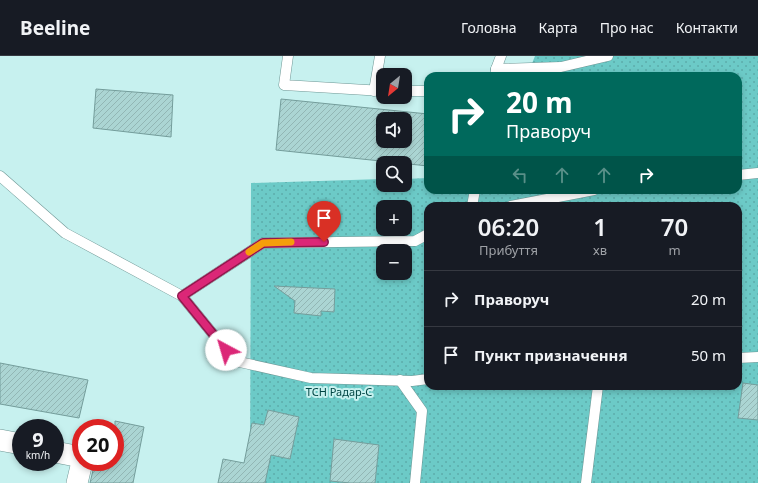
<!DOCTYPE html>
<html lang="uk">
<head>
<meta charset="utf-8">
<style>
  body { margin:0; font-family:"Noto Sans",sans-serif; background:#242831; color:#f1f3f6; height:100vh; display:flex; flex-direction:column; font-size:15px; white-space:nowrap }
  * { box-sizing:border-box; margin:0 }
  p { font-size:13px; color:#9ea1a6 }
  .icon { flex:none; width:22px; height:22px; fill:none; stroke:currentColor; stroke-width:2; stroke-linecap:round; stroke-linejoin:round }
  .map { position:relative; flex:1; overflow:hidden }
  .side { position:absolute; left:424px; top:146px; width:318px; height:188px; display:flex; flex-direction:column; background:#171b24; border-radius:12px; box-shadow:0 2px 6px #0003 }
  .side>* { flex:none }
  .guide { position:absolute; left:424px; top:16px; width:318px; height:122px; border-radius:12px; box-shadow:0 2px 6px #0003; background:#00695c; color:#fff; overflow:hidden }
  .needle { width:26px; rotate:210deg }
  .buttons { position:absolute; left:376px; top:12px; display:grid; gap:8px }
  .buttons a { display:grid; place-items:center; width:36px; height:36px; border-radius:8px; background:#171b24; box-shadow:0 2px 6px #0003; font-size:20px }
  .speed { position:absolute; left:12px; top:363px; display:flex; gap:8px; font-size:20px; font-weight:700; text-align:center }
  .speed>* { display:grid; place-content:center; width:52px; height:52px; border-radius:50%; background:#171b24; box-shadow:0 2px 6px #0003; line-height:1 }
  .speed small { font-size:10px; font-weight:400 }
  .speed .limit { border:6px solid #d22; background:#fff; color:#111 }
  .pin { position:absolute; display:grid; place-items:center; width:34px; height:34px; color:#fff; margin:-41px -17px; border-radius:50% 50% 50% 0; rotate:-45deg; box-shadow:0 0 4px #0007 }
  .pin .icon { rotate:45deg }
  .me { position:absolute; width:44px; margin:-22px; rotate:321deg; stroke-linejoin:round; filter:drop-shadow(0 0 3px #0008) }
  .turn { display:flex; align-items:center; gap:14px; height:84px; padding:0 16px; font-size:18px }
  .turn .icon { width:52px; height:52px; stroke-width:2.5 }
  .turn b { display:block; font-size:28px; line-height:34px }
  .lanes { display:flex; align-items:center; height:38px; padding:0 16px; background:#0003; justify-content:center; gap:20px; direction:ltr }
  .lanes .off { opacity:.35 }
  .eta { display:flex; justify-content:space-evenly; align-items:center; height:68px; text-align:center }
  .eta b { font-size:24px; font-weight:600; line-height:28px }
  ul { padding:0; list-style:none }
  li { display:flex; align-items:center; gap:12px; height:56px; padding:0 16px; border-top:1px solid #363941 }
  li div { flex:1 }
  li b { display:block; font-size:15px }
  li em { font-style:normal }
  header { display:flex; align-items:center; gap:24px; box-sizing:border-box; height:56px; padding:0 20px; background:#171b24; border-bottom:1px solid #363941 }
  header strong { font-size:19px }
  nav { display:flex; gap:22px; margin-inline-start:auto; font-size:14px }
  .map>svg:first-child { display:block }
</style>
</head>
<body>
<header>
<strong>Beeline</strong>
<nav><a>Головна</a><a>Карта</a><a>Про нас</a><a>Контакти</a></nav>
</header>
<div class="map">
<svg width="758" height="427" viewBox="0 0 758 427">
  <defs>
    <pattern id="garden-dots" width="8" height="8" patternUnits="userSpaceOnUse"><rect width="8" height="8" fill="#6ccac7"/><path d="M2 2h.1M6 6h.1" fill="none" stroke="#5cacaa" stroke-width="1.8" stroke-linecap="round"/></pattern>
    <pattern id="building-hatch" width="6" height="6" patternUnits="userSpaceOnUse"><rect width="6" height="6" fill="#abd5d3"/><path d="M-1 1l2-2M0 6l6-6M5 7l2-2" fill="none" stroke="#92b6b4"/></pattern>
  </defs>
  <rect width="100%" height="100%" fill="#c7f1ef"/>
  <path fill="url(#garden-dots)" fill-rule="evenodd" d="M535,0H758V427H250L251,127L383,123V129H405V123L428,122V134H738V20H527ZM428,150H738V330H428ZM383,151H405V173H383ZM383,195H405V217H383Z"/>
  <g fill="url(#building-hatch)" stroke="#749d9b" fill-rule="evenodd">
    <polygon points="96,33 173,39 171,81 93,72"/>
    <path d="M281,43L428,58V110L276,94ZM383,63H405V85H383Z"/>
    <polygon points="274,230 335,233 334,256 321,255 321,260 294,257 295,245"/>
    <polygon points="0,307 88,324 79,362 0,348"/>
    <polygon points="743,327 758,329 758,364 738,362"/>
    <polygon points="268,354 299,361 290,403 271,399 265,427 218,427 223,403 244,407 252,367 264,369"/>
    <polygon points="115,365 144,371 133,427 90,427 95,406 115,406"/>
    <polygon points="334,383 379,389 375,427 350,427 330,425"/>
  </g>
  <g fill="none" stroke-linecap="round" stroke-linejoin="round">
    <g stroke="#6e9795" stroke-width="11">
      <g id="lane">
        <polyline points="288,0 284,29 383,35"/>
        <polyline points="496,13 561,11 608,0"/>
        <polyline points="496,18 496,13 501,0"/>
        <polyline points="374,35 380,0"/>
        <polyline points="405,35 428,35"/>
        <polyline points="738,119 758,117"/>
        <polyline points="0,120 65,177 182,240 235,305 311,322 412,325 428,323"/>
        <polyline points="472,150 475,134"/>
        <polyline points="511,150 594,134"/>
        <polyline points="182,240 263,187 415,185 428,178"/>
        <polyline points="738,302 758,301"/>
        <polyline points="400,324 422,355 415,427"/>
        <polyline points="586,427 598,330"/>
      </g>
    </g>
    <g stroke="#6e9795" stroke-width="22">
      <g id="street">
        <polyline points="0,384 21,388"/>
        <polyline points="55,396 81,401"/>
        <polyline points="77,427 82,406"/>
      </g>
    </g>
    <use href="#lane" stroke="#fff" stroke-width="10"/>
    <use href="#street" stroke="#fff" stroke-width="21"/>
  </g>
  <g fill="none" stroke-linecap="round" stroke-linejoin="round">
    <g stroke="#8e194d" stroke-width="10">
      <polyline id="route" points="226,294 182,240 263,187 324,186"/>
    </g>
    <use href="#route" stroke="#db2777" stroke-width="7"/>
    <polyline stroke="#f59e0b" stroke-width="7" points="249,196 263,187 291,186"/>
  </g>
  <g text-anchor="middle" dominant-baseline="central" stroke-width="4" stroke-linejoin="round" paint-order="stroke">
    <g font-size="11" fill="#004543" stroke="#c7f1ef">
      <text x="339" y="335">ТСН Радар-С</text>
    </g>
  </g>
</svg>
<div class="buttons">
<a><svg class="needle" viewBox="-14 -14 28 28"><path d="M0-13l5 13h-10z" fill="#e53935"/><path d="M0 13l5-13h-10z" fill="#9ea1a6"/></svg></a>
<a><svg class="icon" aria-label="sound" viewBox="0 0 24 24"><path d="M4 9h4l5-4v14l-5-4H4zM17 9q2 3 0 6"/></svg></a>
<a><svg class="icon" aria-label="search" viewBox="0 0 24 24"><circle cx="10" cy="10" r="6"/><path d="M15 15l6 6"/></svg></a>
<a>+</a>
<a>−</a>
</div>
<div class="speed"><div>9<small>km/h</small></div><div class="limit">20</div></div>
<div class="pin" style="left:324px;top:186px;background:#d93025"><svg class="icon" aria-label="arrive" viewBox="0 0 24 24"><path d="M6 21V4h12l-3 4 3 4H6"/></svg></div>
<svg class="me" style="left:226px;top:294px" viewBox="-20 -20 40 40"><circle r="19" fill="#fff"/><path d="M0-13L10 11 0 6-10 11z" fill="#db2777"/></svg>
<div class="guide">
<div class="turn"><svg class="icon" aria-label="right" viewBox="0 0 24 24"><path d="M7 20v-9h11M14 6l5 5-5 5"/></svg><div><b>20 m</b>Праворуч</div></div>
<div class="lanes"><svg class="icon off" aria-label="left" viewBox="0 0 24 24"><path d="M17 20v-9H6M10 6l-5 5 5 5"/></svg><svg class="icon off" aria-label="ahead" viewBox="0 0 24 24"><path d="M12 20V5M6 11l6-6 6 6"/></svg><svg class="icon off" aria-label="ahead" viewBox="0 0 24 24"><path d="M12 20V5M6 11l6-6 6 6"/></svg><svg class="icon" aria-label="right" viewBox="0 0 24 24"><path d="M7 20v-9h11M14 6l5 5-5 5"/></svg></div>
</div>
<section class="side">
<div class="eta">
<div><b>06:20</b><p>Прибуття</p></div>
<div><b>1</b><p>хв</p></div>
<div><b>70</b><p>m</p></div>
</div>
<ul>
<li><svg class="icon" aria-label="right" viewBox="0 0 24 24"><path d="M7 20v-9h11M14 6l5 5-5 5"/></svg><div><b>Праворуч</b></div><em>20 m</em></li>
<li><svg class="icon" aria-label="arrive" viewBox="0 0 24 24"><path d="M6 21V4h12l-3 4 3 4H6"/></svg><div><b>Пункт призначення</b></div><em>50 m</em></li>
</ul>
</section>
</div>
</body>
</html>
